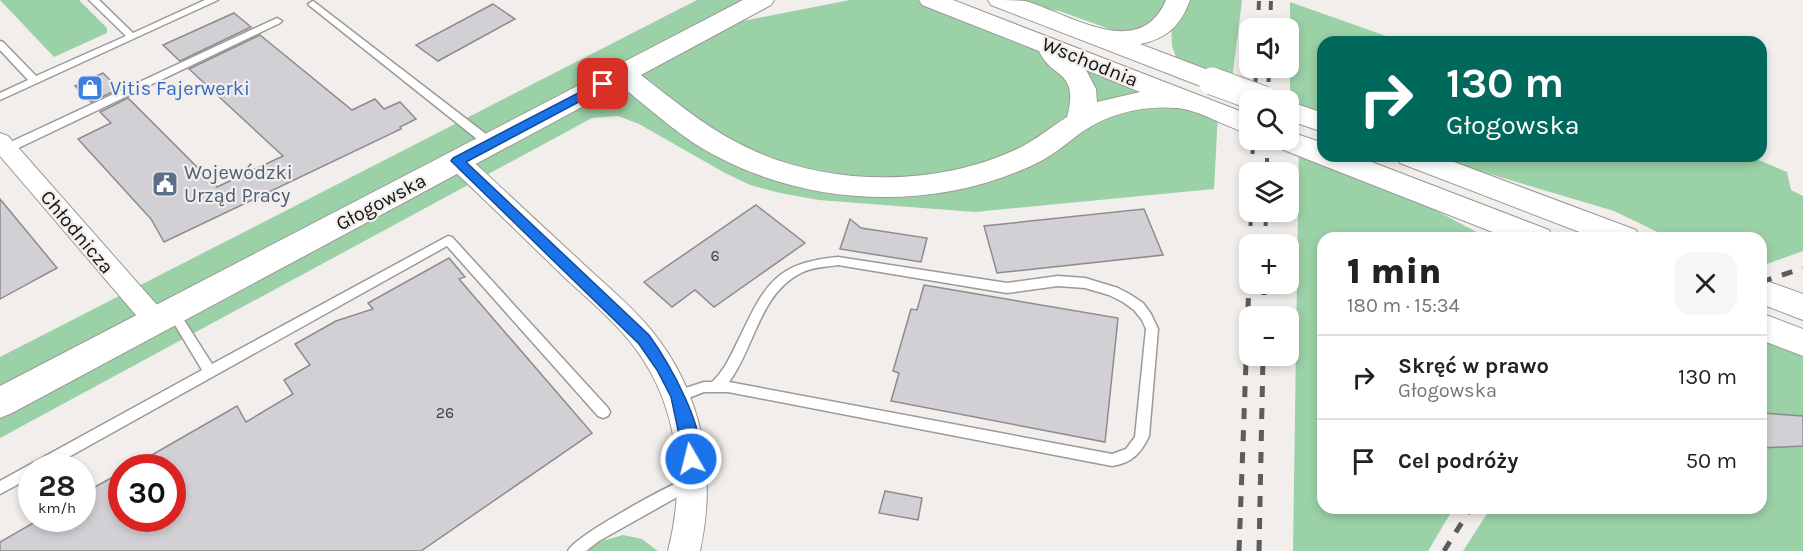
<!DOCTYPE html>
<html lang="pl">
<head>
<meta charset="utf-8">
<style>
  body { margin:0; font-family:Karla,sans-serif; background:#f6f6f6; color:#222; height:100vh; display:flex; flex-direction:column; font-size:22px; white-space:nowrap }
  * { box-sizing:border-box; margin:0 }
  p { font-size:20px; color:#767676 }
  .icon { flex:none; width:33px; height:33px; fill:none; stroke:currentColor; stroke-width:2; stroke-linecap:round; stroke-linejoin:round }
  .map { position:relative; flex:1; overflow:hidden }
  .sheet { position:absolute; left:1317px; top:232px; width:450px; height:282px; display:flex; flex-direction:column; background:#fff; border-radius:18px; box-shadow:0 3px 9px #0003 }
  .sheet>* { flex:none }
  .top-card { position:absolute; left:1317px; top:36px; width:450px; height:126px; border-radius:18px; box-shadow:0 3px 9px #0003; background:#00695c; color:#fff; overflow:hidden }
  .fabs { position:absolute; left:1239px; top:18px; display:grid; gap:12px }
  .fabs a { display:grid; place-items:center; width:60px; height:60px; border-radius:12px; background:#fff; box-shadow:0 3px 9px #0003; font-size:30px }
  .speed { position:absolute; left:18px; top:454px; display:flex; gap:12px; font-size:30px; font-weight:700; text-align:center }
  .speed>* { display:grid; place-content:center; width:78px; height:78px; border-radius:50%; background:#fff; box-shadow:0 3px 9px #0003; line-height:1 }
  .speed small { font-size:15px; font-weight:400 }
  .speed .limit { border:9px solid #d22; background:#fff; color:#111 }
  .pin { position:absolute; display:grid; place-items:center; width:51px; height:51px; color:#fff; margin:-26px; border-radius:12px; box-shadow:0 3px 9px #0006 }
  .me { position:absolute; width:66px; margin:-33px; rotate:352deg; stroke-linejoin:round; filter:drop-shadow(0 0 4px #0008) }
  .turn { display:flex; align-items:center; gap:21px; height:126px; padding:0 30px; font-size:27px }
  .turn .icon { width:78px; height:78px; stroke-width:2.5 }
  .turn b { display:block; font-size:42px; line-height:51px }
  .round { display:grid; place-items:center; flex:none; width:63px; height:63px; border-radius:18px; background:#f6f6f6 }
  .summary { display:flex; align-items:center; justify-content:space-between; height:102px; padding:0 30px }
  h1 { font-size:36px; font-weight:800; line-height:45px }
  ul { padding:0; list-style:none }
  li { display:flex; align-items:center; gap:18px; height:84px; padding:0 30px; border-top:2px solid #e0e0e0 }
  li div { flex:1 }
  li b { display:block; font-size:22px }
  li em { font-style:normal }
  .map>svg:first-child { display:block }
</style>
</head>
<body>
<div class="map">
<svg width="1803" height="551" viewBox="0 0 1803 551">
  <rect width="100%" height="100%" fill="#f1eeeb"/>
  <g fill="#9bd1a7">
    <polygon points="0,0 79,0 107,28 107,33 54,57"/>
    <polygon points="697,0 742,0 712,27 850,0 931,0 1218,113 1214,189 975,212 819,200 780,193 750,185 725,173 639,124 618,116 592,118 0,438 0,357"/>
    <polygon points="1000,0 1242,0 1231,88 1177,60 1172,46 1171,18 1150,33 1115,31 1059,11 1014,4"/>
    <polygon points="1290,2 1403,42 1323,42 1323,123 1290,110"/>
    <polygon points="1299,144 1346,163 1488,238 1323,238 1323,508 1453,509 1428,551 1293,551"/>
    <polygon points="1429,156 1749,156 1787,172 1791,190 1803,196 1803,251 1761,266 1761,238 1670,238 1614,211"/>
    <polygon points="1761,339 1803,354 1803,551 1463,551 1490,509 1761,508"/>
    <polygon points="623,535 642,539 658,551 587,551 602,541"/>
  </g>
  <g fill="#d2d0d4" stroke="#8c8b8e" stroke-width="1.5">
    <polygon points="493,4 515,19 438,61 416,45"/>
    <polygon points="234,13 251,27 180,61 163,45"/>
    <polygon points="260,35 352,110 375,99 384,109 400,102 416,119 400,127 401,129 164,242 151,219 78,139 111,123 100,112 128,98 217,187 283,156 189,69"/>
    <polygon points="103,73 119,89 91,102 75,86"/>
    <polygon points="0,199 57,268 0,299"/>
    <polygon points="756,205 805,243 714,307 695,290 672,307 644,282"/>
    <polygon points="1144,209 1163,255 997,273 984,226"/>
    <polygon points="850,219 861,228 927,238 921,262 840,249"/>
    <polygon points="449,258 465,277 459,279 592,433 421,551 0,551 0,542 40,519 82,519 82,494 122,472 122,519 172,519 172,468 129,468 237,406 246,422 293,394 284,380 310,365 295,344 336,321 373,309 368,303"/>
    <polygon points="924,285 1118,318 1105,442 891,401 899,373 893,371 911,309 917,310"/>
    <polygon points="1761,413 1803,416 1803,446 1761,448"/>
    <polygon points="885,491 922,498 918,520 879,513"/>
  </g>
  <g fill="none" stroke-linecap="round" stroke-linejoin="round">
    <g stroke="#9c9996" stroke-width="3">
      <g id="service">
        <polygon points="89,0 99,0 133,33 205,0 218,0 0,100 0,93 28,80 0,50 0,41 3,42 36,76 126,36"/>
        <polygon points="313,1 495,141 496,144 495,147 487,147 310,6 308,4"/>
        <polygon points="277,18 282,21 280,23 10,152 2,152 1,149 2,146"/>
        <polygon points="448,236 452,237 608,408 610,412 608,416 603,418 598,416 447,246 49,468 32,468 32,477 0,494 0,481 202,370 169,315 167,312 169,309 177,309 212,364"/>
        <path d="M838,257L1007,283L1058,276L1085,278L1118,288L1131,295L1143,303L1151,314L1158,329L1149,436C1141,453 1132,463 1112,466L728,392H704L678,402L673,400L671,396L673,392L704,382H712C724,371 730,357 737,343C764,288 772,263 838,257ZM838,265L1007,293L1058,286L1085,288L1109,295L1123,302L1134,310L1142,320L1146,329L1135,437L1126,449L1112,454L729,382C755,347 759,294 801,273C812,267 826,267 838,265Z"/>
        <path d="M690,477L695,479L697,483L695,487L599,541L586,551H568C574,536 671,484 690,477Z"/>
      </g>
    </g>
    <g stroke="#9c9996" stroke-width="2">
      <g id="minor">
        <polygon points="0,133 8,136 165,314 169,321 165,328 156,332 147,328 0,156"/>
        <path d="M458,153L466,155C503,189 540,224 577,258C602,282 630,304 652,331C703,394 717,473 700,551H668C686,481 679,407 635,348C614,320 586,298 561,274C524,238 487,202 450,167L446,161L450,155Z"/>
      </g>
    </g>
    <g stroke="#9c9996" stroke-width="2">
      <g id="tertiary">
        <path d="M743,0H774L771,5L641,75C672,99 703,125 738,143C821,187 936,189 1021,147C1037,139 1051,127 1067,117C1080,69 1051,79 1039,51L922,5L919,0H953L1250,115V134C1228,128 1197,109 1177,108C1143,105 1110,113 1082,132C1068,142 1056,153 1041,161C942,211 817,208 720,158C683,140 653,111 621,86L12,413L0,418V386ZM1086,70L1140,92L1097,102L1096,89Z"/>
        <path d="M988,0C999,0 1014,0 1025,1C1068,13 1140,63 1166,0H1190C1181,25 1167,39 1140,44L1221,75L1225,81L1221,87L1212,89L1203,87L991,5Z"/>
        <polygon points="1288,101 1323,113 1323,132 1288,120"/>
        <polygon points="1288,131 1323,143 1323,156 1356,156 1549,230 1553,238 1508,238 1276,147 1272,140 1288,140"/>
        <polygon points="1396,156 1438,156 1636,230 1640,238 1595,238 1400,163"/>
        <polygon points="1761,279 1803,294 1803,320 1761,304"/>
        <polygon points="1761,313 1803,329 1803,356 1761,340"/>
      </g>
    </g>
    <use href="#service" fill="#fff" fill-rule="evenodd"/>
    <use href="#minor" fill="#fff" fill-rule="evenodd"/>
    <use href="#tertiary" fill="#fff" fill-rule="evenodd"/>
    <g stroke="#5e5c5a" stroke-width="4" stroke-dasharray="9 9" stroke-linecap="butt">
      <polyline points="1258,28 1259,0"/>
      <polyline points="1270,28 1271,0"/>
      <polyline points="1255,100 1256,68"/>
      <polyline points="1268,100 1269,68"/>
      <polyline points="1267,140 1267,172"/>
      <polyline points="1252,172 1253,140"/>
      <polyline points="1250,244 1251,212"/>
      <polyline points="1265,244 1266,212"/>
    </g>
    <g stroke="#5e5c5a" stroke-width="5" stroke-dasharray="11 11" stroke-linecap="butt">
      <polyline points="1761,282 1803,268"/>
      <polyline points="1264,284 1264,316"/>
      <polyline points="1239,551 1250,254"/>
      <polyline points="1259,551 1263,356"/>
      <polyline points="1444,551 1471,508"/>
    </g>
    <g stroke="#9c9996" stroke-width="29" stroke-linecap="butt">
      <polyline id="tertiary-bridge" points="1212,81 1264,100"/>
    </g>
    <use href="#tertiary-bridge" stroke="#fff" stroke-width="27"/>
  </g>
  <path fill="#1a73e8" stroke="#114b97" stroke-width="1.5" d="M603,80L609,84L607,87L466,162L649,335C667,360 711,434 697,463L691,465L685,463L671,397L657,370L639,344L451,161L453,158Z"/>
  <defs>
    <g id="shop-square" transform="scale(1.35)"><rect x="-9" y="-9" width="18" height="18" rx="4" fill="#3f7fe0" stroke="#f1eeeb"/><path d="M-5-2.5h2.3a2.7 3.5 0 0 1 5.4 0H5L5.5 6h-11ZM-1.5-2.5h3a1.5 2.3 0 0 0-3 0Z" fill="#fff"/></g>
    <g id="civic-square" transform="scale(1.35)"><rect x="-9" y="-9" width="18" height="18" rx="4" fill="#5c6f8a" stroke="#f1eeeb"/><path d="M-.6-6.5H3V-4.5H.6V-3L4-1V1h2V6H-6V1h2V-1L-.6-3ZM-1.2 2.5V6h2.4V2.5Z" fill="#fff"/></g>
  </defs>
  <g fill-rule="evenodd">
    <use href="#shop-square" x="90" y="88"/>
    <use href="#civic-square" x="165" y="184"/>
  </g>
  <g text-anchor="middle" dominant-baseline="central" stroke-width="4.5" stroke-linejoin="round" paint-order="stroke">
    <g font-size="16" fill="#444242">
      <text x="715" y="255">6</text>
      <text x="445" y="412">26</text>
    </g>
    <g font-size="20" fill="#141312" stroke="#f1eeeb">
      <text transform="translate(1090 62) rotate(22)">Wschodnia</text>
      <text transform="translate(381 202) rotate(-28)">Głogowska</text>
      <text transform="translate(77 232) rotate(50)">Chłodnicza</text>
    </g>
    <g font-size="20" fill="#366cbe" stroke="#f1eeeb" text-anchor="start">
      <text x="110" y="88">Vitis Fajerwerki</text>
    </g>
    <g font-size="20" fill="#4e5e75" stroke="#f1eeeb" text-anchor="start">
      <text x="184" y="172">Wojewódzki<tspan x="184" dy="23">Urząd Pracy</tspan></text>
    </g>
  </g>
</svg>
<div class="fabs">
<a><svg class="icon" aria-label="sound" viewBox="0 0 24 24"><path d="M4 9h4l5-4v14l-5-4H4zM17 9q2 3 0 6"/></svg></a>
<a><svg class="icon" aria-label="search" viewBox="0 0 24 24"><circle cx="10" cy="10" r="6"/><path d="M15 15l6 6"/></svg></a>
<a><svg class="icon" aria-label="layers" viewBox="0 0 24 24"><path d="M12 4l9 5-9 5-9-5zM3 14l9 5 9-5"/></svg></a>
<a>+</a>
<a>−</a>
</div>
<div class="speed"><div>28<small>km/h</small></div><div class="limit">30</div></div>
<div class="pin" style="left:603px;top:84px;background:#d93025"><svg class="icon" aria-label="arrive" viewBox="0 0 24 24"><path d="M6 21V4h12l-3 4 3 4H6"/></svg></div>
<svg class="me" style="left:691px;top:459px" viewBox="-20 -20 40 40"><circle r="17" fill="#1a73e8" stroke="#fff" stroke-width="3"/><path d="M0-11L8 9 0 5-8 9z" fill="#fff"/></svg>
<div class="top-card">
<div class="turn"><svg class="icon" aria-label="right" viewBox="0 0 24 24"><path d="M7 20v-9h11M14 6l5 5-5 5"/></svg><div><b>130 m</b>Głogowska</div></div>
</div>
<section class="sheet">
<div class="summary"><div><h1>1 min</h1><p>180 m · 15:34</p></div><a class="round"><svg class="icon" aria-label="close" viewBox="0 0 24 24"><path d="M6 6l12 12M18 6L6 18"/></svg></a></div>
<ul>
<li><svg class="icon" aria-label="right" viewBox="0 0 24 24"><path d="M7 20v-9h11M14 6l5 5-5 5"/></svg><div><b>Skręć w prawo</b><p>Głogowska</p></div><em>130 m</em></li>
<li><svg class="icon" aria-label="arrive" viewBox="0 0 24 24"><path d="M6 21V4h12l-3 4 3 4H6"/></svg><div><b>Cel podróży</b></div><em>50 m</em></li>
</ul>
</section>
</div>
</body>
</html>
